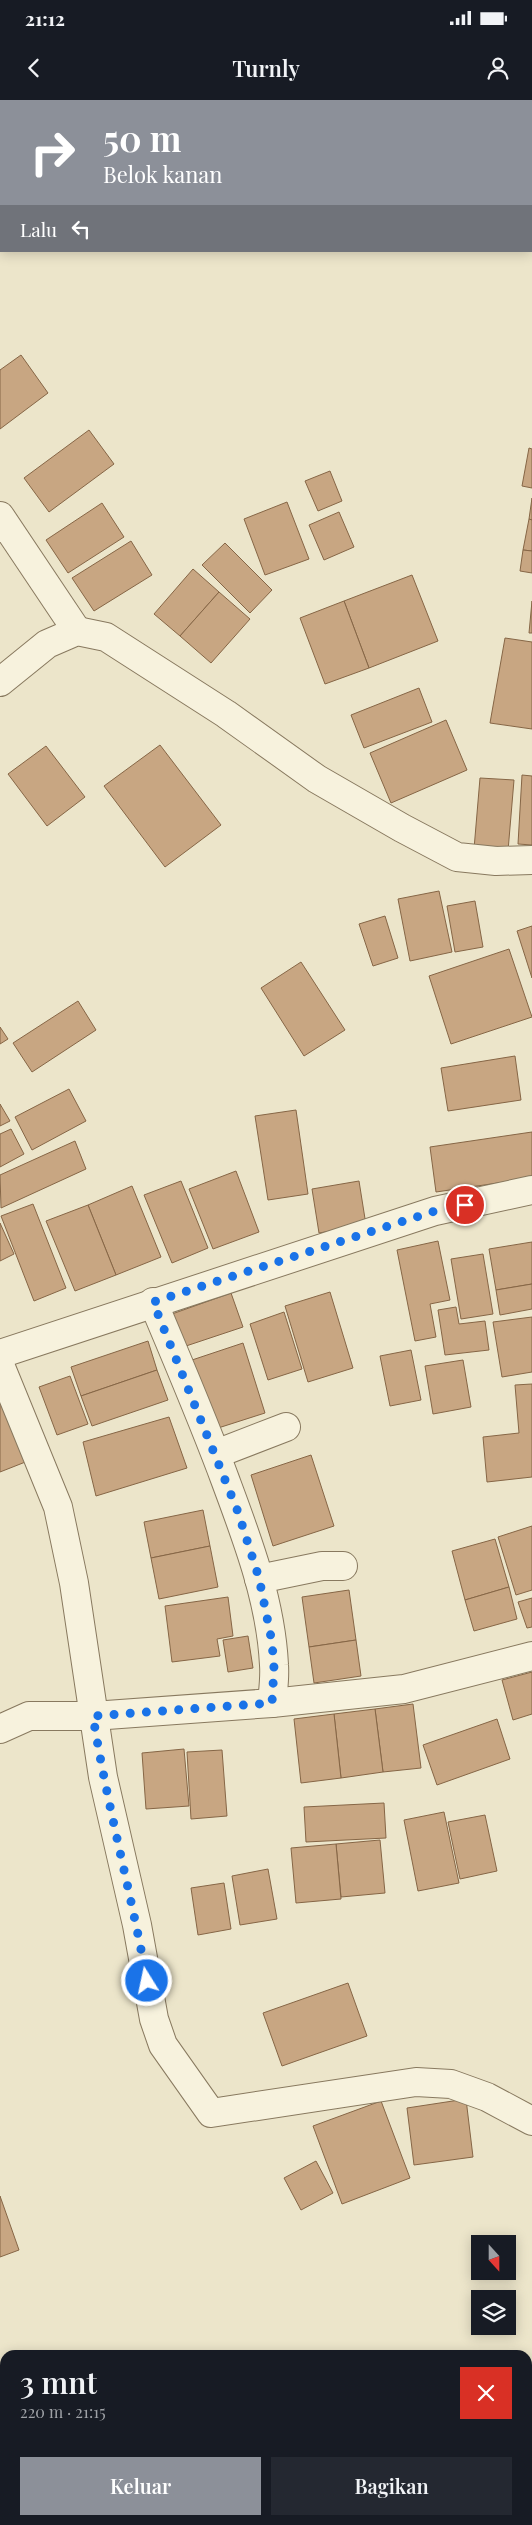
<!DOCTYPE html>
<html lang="id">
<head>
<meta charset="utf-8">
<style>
  body { margin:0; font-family:"Playfair Display",serif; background:#242831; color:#f1f3f6; height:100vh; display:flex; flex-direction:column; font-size:19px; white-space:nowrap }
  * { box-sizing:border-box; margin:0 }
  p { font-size:16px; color:#9ea1a6 }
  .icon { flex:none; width:28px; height:28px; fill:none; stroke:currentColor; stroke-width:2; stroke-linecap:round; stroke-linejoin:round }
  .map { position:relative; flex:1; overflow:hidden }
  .details { position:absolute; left:0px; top:2250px; width:532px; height:175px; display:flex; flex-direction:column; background:#171b24; border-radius:15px 15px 0 0; box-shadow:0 2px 12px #0003 }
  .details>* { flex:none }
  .top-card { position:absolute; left:0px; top:0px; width:532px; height:152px; box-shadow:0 2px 12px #0003; background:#8c9099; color:#fff; overflow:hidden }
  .needle { width:32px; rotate:159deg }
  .buttons { position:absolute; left:471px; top:2135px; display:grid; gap:10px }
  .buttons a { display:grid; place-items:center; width:45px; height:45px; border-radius:0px; background:#171b24; box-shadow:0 2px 12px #0003; font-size:25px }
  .pin { position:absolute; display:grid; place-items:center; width:42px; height:42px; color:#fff; margin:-21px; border:2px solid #fff; border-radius:50%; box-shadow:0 1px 5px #0007 }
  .me { position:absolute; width:55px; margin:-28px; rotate:350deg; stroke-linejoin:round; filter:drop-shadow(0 0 4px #0008) }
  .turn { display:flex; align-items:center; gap:18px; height:105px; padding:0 20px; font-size:22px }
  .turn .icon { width:65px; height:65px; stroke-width:2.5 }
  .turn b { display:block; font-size:35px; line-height:42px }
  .then { display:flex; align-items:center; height:48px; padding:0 20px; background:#0003; gap:10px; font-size:19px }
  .round { display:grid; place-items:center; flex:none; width:52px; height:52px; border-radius:0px; background:#242831 }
  .overview { display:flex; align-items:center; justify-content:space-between; height:85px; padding:0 20px }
  h1 { font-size:30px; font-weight:600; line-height:38px }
  .action { display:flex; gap:10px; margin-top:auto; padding:10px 20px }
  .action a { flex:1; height:58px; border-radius:0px; background:#8c9099; color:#fff; font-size:20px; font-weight:600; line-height:58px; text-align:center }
  .action a+a { background:#242831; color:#f1f3f6 }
  .status { display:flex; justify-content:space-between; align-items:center; height:35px; padding:0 25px; background:#171b24; direction:ltr }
  .status svg { height:14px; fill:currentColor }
  header { display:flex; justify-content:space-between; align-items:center; height:65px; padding:0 20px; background:#171b24; font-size:22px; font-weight:600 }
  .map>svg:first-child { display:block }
</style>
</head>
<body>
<div class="status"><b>21:12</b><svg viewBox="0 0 49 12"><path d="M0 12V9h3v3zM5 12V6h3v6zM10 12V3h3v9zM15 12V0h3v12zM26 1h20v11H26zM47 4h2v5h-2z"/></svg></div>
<header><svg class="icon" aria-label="back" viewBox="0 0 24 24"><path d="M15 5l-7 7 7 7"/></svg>Turnly<svg class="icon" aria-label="person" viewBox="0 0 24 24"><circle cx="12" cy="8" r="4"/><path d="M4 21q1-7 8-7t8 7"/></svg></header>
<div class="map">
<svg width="532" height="2425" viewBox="0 0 532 2425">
  <rect width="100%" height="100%" fill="#ece5ca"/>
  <g fill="#c8a682" stroke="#866646">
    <polygon points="21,255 48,293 0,329 0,270"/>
    <polygon points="89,330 114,364 49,412 24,378"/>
    <polygon points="529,348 532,349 532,388 522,386"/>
    <polygon points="330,371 342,401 318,411 305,381"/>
    <polygon points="532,398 532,420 529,419"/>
    <polygon points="287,402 309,459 265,475 244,419"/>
    <polygon points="102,403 124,437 68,473 46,440"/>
    <polygon points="339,412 354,447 324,460 309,425"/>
    <polygon points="529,419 532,420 532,451 523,450"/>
    <polygon points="131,441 152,475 94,511 72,478"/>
    <polygon points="225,443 272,490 250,513 202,465"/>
    <polygon points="523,450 532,451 532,473 520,471"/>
    <polygon points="193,469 219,492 180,536 154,514"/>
    <polygon points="412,475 438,541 369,568 344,501"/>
    <polygon points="219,492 250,519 211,563 180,536"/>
    <polygon points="344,501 369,568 325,584 300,518"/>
    <polygon points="532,501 532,533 529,533"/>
    <polygon points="505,538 532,542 532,629 490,623"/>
    <polygon points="419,588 432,622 364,648 351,615"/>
    <polygon points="446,620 467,670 391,703 370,653"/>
    <polygon points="160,645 221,725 165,767 104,686"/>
    <polygon points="46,646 85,697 47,726 8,674"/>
    <polygon points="522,675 532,676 532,745 518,744"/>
    <polygon points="480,678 514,680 508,751 474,749"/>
    <polygon points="439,791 452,852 410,861 398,799"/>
    <polygon points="475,801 483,847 455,852 447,806"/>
    <polygon points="385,816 398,858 373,866 359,824"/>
    <polygon points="532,826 532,878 517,831"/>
    <polygon points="509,849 532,917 451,944 429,876"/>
    <polygon points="301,862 345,930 304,956 261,888"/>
    <polygon points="78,901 96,930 32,972 13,943"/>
    <polygon points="0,927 8,939 0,944"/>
    <polygon points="515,956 521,1000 448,1011 441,968"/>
    <polygon points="69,989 86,1021 32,1050 15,1017"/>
    <polygon points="0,1004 10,1021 0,1026"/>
    <polygon points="296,1010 308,1094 268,1100 255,1016"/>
    <polygon points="11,1029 24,1054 0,1067 0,1034"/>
    <polygon points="532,1032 532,1078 436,1092 430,1047"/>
    <polygon points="75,1041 86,1069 1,1108 0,1075"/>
    <polygon points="236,1071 259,1132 213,1149 189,1089"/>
    <polygon points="181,1081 208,1148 172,1163 144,1095"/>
    <polygon points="359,1081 366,1125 319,1133 312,1089"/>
    <polygon points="132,1086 161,1157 116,1175 88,1105"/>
    <polygon points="33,1104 66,1188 34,1201 1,1116"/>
    <polygon points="88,1105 116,1175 75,1191 46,1121"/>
    <polygon points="0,1123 14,1154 0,1161"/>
    <polygon points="438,1141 450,1200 430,1204 436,1237 415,1241 397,1150"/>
    <polygon points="532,1142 532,1184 496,1190 489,1149"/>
    <polygon points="483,1154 493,1214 461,1219 451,1159"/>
    <polygon points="532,1184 532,1209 500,1215 496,1190"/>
    <polygon points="330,1192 353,1268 308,1282 285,1206"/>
    <polygon points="231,1193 243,1227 183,1247 172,1214"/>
    <polygon points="456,1207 459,1224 485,1221 489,1250 445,1255 438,1210"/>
    <polygon points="284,1212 302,1269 268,1280 250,1224"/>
    <polygon points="532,1217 532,1272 502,1277 493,1222"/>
    <polygon points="148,1241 157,1270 81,1296 71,1267"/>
    <polygon points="243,1243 265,1313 215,1329 192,1260"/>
    <polygon points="411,1250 421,1300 390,1306 380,1256"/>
    <polygon points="463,1260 471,1307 433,1314 425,1266"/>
    <polygon points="157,1270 168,1300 92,1326 81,1296"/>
    <polygon points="70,1276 88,1324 57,1335 39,1287"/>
    <polygon points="532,1284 532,1377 487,1382 483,1337 519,1333 515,1285"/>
    <polygon points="10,1300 33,1359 0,1372 0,1304"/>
    <polygon points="169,1317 187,1368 96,1396 83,1342"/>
    <polygon points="311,1355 334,1426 273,1446 251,1375"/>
    <polygon points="203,1410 210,1446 151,1458 144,1422"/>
    <polygon points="532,1426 532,1490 516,1495 498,1437"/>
    <polygon points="495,1439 509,1487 465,1500 452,1451"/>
    <polygon points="210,1446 218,1487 159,1499 151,1458"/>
    <polygon points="509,1487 517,1519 474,1531 465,1500"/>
    <polygon points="349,1490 356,1540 309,1547 302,1497"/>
    <polygon points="228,1497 233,1536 217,1539 220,1556 172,1562 165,1506"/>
    <polygon points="532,1498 532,1527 527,1528 518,1502"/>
    <polygon points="248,1536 253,1568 228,1572 223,1540"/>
    <polygon points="356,1540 361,1576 314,1583 309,1547"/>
    <polygon points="532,1572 532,1614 513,1620 502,1580"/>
    <polygon points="413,1604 421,1668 383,1672 375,1609"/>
    <polygon points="375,1609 383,1672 341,1678 334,1614"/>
    <polygon points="334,1614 341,1678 301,1683 294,1619"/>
    <polygon points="497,1619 510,1659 437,1685 423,1645"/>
    <polygon points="184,1649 189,1706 146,1709 142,1653"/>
    <polygon points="222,1650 227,1716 191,1719 187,1652"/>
    <polygon points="384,1703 386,1738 306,1742 304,1707"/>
    <polygon points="444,1712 459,1783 418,1791 404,1720"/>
    <polygon points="485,1715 497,1771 460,1779 448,1722"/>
    <polygon points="380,1740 385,1793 341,1797 336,1744"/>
    <polygon points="336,1744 341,1799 296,1803 291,1748"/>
    <polygon points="268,1769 277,1819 240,1825 232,1776"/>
    <polygon points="224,1783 231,1829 198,1835 191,1788"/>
    <polygon points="348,1883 367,1936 282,1966 263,1913"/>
    <polygon points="466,1999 473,2057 414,2065 407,2008"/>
    <polygon points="381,2001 410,2078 342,2104 313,2026"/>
    <polygon points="316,2061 333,2093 301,2110 284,2078"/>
    <polygon points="0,2096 19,2150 0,2157"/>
  </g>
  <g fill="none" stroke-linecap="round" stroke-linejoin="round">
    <g stroke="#88795f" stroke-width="30">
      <g id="minor">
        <polyline points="0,416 77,531"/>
        <polyline points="0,582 47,544 77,531 106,537 226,614 317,679 402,728 457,757 496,761 532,760"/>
        <path d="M153,1202C178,1262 204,1322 226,1382C248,1441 271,1502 274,1565C275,1578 273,1591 272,1603"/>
        <polyline points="0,1254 435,1111 532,1090"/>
        <polyline points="0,1265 58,1407 74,1483 103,1677 137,1825 154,1919 163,1945 211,2013 416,1982 451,1984 487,1997 532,2021"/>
        <polyline points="216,1354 286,1327"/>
        <polyline points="259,1479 322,1466 343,1466"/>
        <polyline points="0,1629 29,1616 93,1616 272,1603 404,1589 532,1556"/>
      </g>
    </g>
    <use href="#minor" stroke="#f7f2dd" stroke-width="28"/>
  </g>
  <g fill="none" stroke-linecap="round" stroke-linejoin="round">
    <path stroke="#1a73e8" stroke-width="9" stroke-dasharray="0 16.2" d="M147,1881C131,1792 107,1705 93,1616L272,1603L274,1568L272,1542L259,1478L238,1412L153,1202L435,1111L465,1105"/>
  </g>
</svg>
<div class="buttons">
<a><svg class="needle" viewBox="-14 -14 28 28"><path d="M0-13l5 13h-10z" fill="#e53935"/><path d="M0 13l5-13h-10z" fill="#9ea1a6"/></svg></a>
<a><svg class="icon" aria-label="layers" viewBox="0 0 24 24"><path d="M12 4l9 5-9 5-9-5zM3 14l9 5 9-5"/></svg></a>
</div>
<div class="pin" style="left:465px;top:1105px;background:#d93025"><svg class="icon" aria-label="arrive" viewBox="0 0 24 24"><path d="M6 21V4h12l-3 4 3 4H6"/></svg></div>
<svg class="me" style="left:147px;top:1881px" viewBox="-20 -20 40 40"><circle r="17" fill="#1a73e8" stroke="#fff" stroke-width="3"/><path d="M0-11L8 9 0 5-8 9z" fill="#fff"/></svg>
<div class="top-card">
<div class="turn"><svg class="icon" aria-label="right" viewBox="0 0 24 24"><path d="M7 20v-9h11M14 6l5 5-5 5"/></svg><div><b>50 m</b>Belok kanan</div></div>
<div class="then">Lalu<svg class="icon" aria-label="left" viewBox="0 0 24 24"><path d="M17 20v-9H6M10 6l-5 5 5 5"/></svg></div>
</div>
<section class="details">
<div class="overview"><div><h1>3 mnt</h1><p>220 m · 21:15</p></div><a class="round" style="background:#d93025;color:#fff"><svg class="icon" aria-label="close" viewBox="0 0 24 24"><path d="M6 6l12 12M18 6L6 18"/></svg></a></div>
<div class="action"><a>Keluar</a><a>Bagikan</a></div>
</section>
</div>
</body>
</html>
